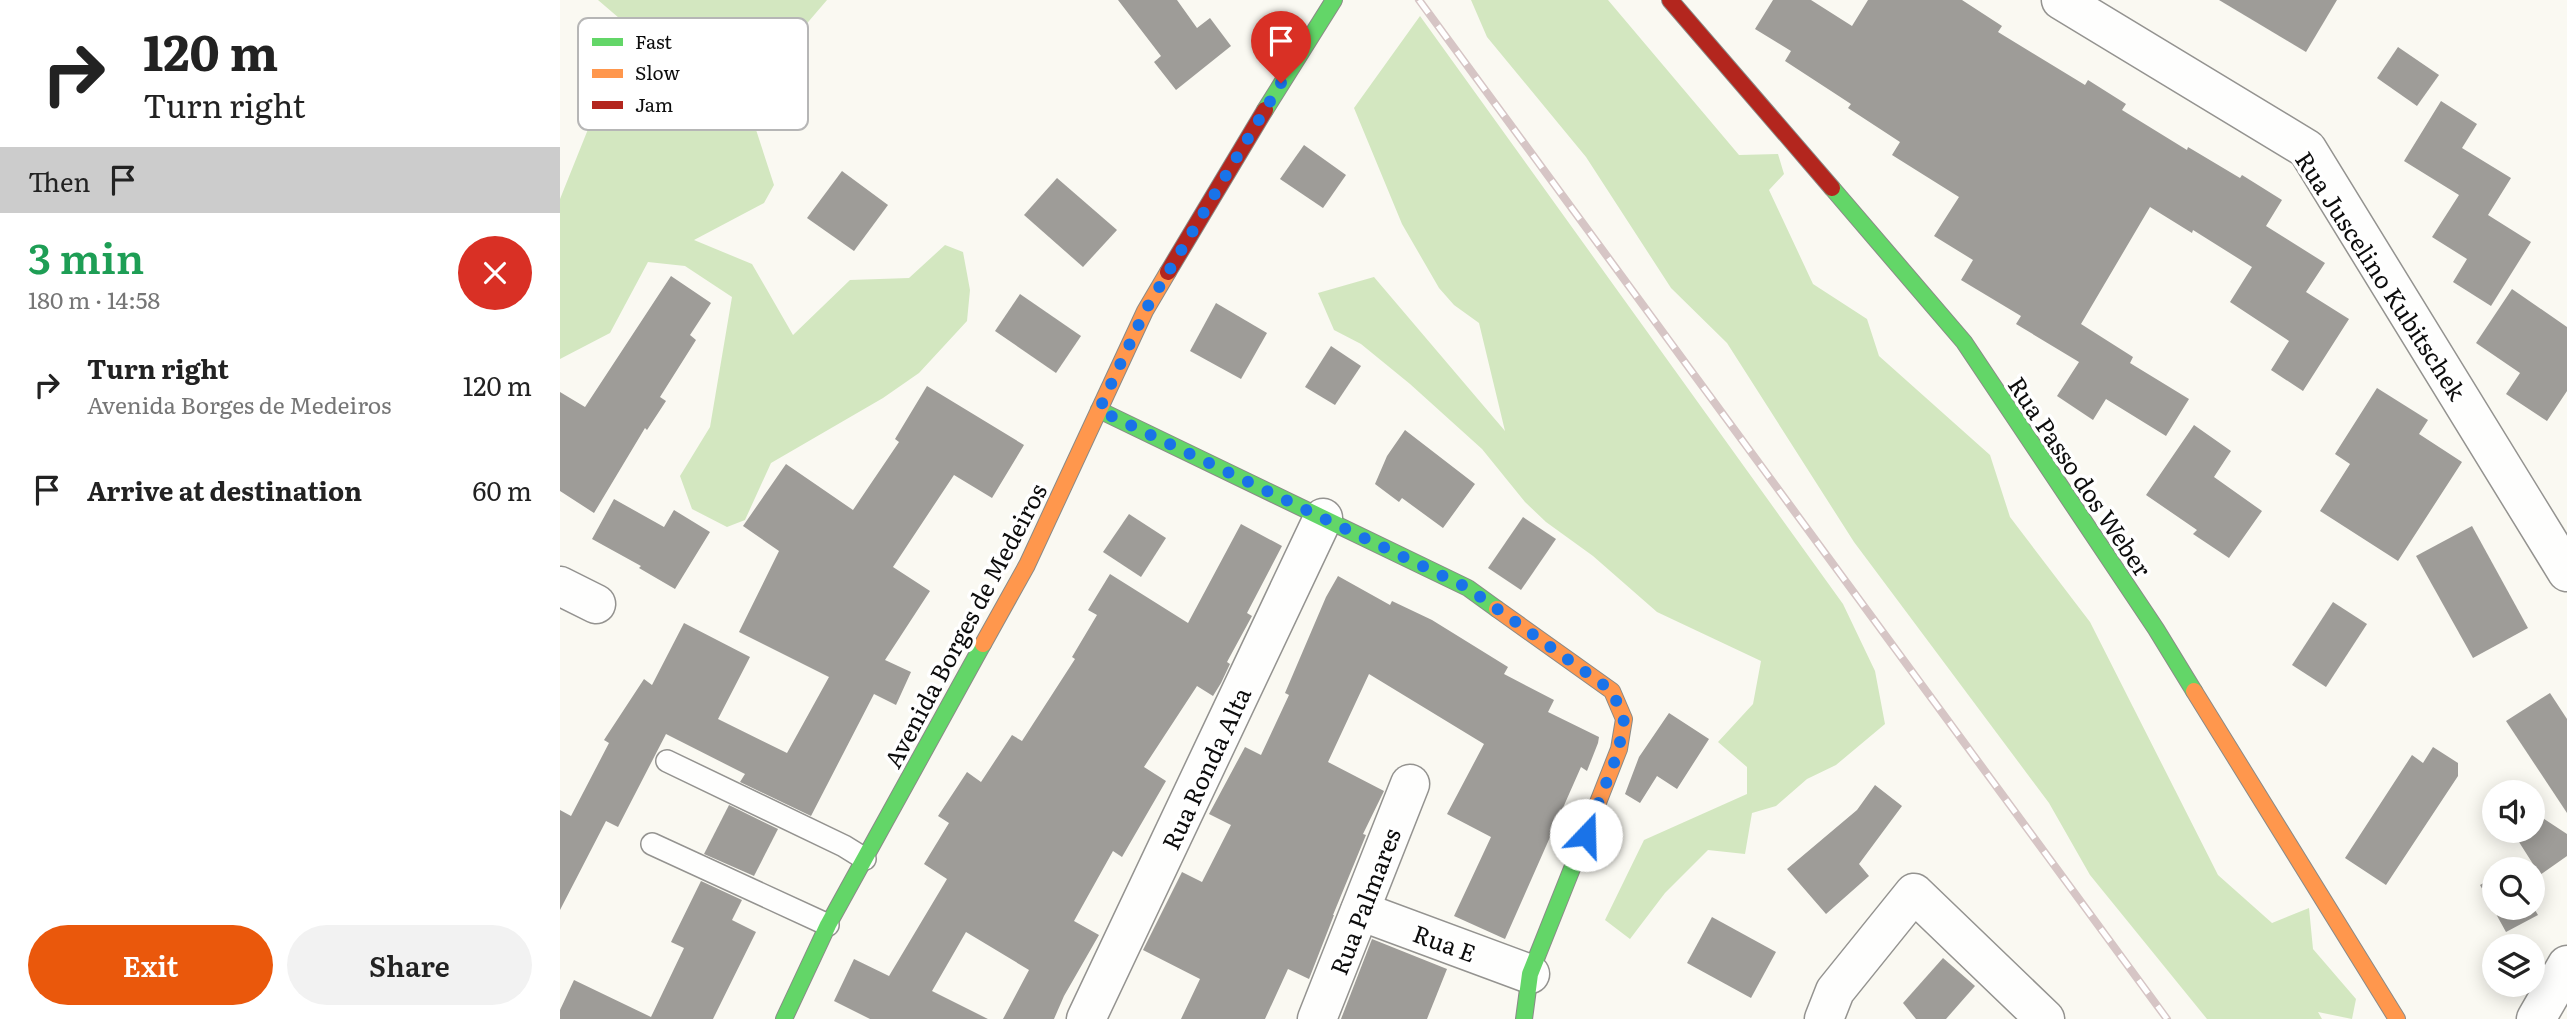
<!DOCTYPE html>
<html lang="en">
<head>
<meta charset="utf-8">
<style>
  body { margin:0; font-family:Literata,serif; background:#f2f2f2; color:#222; height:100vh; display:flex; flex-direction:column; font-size:26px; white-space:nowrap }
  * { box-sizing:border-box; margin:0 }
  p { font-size:23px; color:#767676 }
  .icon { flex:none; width:38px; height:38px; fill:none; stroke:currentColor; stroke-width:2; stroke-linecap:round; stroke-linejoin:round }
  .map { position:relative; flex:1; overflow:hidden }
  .drawer { display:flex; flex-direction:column; background:#fff; width:560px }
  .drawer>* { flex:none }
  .guide { background:#fff; color:#222; overflow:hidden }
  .tools { position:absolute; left:1922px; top:780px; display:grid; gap:14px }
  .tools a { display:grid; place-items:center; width:63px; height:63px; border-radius:50%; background:#fff; box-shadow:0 4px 18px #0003; font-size:35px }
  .pin { position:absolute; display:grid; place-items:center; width:60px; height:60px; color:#fff; margin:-72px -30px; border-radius:50% 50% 50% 0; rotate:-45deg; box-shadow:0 0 7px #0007 }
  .pin .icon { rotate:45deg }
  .me { position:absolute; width:77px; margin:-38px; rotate:21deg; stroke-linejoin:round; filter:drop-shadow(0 0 5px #0008) }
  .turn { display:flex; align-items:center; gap:24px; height:147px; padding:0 28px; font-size:32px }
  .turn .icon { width:91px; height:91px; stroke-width:2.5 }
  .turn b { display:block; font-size:49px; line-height:60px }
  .then { display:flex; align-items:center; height:66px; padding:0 28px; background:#0003; gap:14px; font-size:26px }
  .round { display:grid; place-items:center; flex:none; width:74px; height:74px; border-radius:37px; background:#f2f2f2 }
  .overview { display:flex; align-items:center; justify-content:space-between; height:119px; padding:0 28px }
  h1 { font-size:42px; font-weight:600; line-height:52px; color:#1e9e55 }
  .cta { display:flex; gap:14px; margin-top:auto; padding:14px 28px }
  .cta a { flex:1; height:80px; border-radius:42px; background:#ea580c; color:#fff; font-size:28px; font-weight:600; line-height:80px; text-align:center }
  .cta a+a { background:#f2f2f2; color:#222 }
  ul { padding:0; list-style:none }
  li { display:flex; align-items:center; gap:21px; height:105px; padding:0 28px }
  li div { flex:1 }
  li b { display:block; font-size:26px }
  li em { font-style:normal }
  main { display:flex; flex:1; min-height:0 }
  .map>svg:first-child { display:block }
</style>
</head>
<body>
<main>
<section class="drawer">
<div class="guide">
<div class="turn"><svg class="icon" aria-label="right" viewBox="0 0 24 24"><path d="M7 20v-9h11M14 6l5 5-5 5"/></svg><div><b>120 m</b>Turn right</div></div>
<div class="then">Then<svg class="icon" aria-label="arrive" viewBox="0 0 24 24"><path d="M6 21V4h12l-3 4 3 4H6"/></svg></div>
</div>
<div class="overview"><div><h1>3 min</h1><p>180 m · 14:58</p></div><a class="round" style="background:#d93025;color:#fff"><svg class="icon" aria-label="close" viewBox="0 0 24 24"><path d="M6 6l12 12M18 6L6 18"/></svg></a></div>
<ul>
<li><svg class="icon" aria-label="right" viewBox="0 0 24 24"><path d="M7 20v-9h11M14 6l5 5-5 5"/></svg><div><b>Turn right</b><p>Avenida Borges de Medeiros</p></div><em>120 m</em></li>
<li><svg class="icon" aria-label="arrive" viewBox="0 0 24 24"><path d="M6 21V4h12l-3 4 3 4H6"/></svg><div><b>Arrive at destination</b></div><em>60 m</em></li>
</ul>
<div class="cta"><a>Exit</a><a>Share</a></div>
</section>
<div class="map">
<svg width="2007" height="1019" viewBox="0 0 2007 1019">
  <rect width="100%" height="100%" fill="#faf9f2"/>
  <g fill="#d3e7c0">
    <polygon points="38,0 267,0 243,28 244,49 209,67 186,99 214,185 204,203 134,240 192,264 233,335 290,280 349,278 385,245 403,252 410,290 407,321 359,373 323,398 211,463 185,520 167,527 132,509 120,476 150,427 172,297 125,266 88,262 50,333 0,359 0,199 57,57 59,18"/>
    <polygon points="911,0 1048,0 1179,155 1218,154 1224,174 1209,190 1253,284 1307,319 1319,356 1430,455 1450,517 1530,622 1658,875 1712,923 1749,908 1753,949 1796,999 1792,1019 1758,1012 1762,1019 1647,1019 1530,875 1489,803 1294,542 1167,343 1111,288 1026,157 927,37"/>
    <polygon points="860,16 1283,604 1315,671 1325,724 1276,765 1247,779 1216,806 1192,813 1185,854 1148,850 1105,893 1070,939 1045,920 1084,840 1187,794 1187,767 1158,742 1193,704 1201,661 1097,612 1033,556 986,522 965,502 922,449 850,384 801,344 774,330 758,293 814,277 945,431 919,323 894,305 879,288 842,224 794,108"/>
  </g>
  <g fill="#9e9c98">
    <polygon points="558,0 617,0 637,28 650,18 671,46 616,90 594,62 601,56"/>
    <polygon points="1213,0 1251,0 1292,26 1308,0 1402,0 1442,26 1438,32 1525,85 1528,80 1566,104 1562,110 1627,150 1628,147 1680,178 1682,175 1722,200 1706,226 1765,263 1746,292 1789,319 1743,391 1711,370 1729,341 1670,302 1692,267 1633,230 1632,233 1590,207 1521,324 1573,357 1570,363 1629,399 1606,436 1546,399 1533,420 1497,396 1519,362 1456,324 1461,316 1401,280 1413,260 1374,236 1399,197 1332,155 1340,142 1288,108 1291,104 1225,61 1231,51 1195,29"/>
    <polygon points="1659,0 1777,0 1746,52"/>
    <polygon points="1838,47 1879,75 1857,106 1817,78"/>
    <polygon points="1881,101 1917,124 1902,148 1951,178 1928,215 1971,242 1931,306 1893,282 1907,259 1872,237 1899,195 1844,161"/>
    <polygon points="744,145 786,175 763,208 720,179"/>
    <polygon points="282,171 328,205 294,251 247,218"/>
    <polygon points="497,178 557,230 523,267 464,215"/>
    <polygon points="111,276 151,303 130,335 136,340 100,397 106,401 87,430 85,428 34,513 0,491 0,392 25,407"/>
    <polygon points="1952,289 2007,327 2007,391 1987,421 1946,394 1960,373 1916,343"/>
    <polygon points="460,294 521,336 496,373 435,331"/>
    <polygon points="656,303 707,333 681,379 630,351"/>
    <polygon points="771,346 801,366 775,405 745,387"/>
    <polygon points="367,386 464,445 432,498 394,475 333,567 370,591 325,660 351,672 336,705 314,694 251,816 180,782 185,774 106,734 58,827 46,821 0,910 0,810 11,816 49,743 44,740 84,679 92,685 124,623 190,657 158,719 227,753 269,677 179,632 219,551 183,526 226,464 293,510 339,442 335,439"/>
    <polygon points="1817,388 1868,420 1859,434 1902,462 1838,561 1760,511 1790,464 1775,454"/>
    <polygon points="1634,425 1671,451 1654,477 1702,511 1669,558 1633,534 1637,530 1586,495"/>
    <polygon points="845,430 915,484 883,528 842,498 839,502 815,484 827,456"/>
    <polygon points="54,499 104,527 114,510 150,532 115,589 79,568 81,566 32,539"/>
    <polygon points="569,514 606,538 581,577 543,552"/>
    <polygon points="963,517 996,539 961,590 928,568"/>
    <polygon points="681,524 722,546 687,613 692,616 667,662 670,664 661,683 653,696 637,686 584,767 606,781 562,857 553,851 514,921 539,935 504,996 494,1019 443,1019 469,970 406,932 372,991 428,1019 310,1019 274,1001 294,959 329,976 387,879 364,864 389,823 378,816 407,772 421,782 452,735 462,741 515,659 512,657 537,615 528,610 550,574 628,623"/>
    <polygon points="1912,526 1968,628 1913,658 1856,556"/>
    <polygon points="778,576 830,605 832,601 872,620 948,667 944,674 994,700 988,712 1039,737 1038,743 1027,771 1021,767 945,939 894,916 931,837 887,814 924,744 809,674 768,762 824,791 803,834 806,835 773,915 774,915 749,979 728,969 705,1019 621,1019 640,979 583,950 622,872 642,882 671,825 649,814 685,747 701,755 729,695 725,693 766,597"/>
    <polygon points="1773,602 1807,624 1766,687 1732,665"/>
    <polygon points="1990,693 2007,719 2007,813 1946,721"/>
    <polygon points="1109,713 1149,739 1117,789 1097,776 1080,803 1065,794 1079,757"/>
    <polygon points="1873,747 1898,763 1898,776 1826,885 1785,858 1852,755 1863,763"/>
    <polygon points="1315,785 1342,806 1299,864 1309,876 1266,914 1227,869 1297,810"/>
    <polygon points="169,805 218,829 194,876 144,854"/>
    <polygon points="1972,811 2007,834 2007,856 1980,875 1952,831 1972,831"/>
    <polygon points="1934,877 1934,908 1972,908 1972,905 1978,915 1946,932 1920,885"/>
    <polygon points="141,881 182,900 172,920 196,932 153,1019 0,1019 0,1010 14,980 91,1017 124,948 111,942"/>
    <polygon points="1152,917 1216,952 1191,998 1127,963"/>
    <polygon points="812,939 887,969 867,1019 781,1019"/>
    <polygon points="1383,958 1415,986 1386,1019 1356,1019 1343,1003"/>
  </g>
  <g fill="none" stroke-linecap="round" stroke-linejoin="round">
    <g stroke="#949390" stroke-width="24">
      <g id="lane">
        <polyline points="107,761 284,846 305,859"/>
        <polyline points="92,844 268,925"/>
      </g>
    </g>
    <g stroke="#949390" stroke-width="41">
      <g id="street">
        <polyline points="1501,0 1747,149 2007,572"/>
        <polyline points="0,586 36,604"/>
        <polyline points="800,911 970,974"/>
        <polyline points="526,1019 763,518"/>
        <polyline points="757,1019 850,784"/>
        <polyline points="1264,1019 1275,991 1354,893 1485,1019"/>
        <polyline points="1976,1019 2007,965"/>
      </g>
    </g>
    <g stroke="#8a8a87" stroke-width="18">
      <g id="fast">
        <polyline points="705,110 774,0"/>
        <polyline points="1272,188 1404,342 1596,629 1634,691"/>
        <polyline points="539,410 908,588 937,609"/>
        <polyline points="224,1019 268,925 423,644"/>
        <polyline points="964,1019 970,974 1017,856"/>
      </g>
    </g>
    <g stroke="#8a8a87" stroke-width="18">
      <g id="slow">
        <polyline points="937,609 1052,691 1064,719 1059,749 1017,856"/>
        <polyline points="423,644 467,565 585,311 608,272"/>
        <polyline points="1634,691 1837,1019"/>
      </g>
    </g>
    <g stroke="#8a8a87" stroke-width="18">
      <g id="jam">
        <polyline points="1110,0 1272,188"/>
        <polyline points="608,272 705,110"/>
      </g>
    </g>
    <use href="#lane" stroke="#fefefd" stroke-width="21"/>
    <use href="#street" stroke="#fefefd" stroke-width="38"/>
    <use href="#fast" stroke="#63d668" stroke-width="16"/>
    <use href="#slow" stroke="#ff974d" stroke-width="16"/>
    <use href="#jam" stroke="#b3261e" stroke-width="16"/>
    <g stroke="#d6c5c5" stroke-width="8">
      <polyline id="rail" points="859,0 1607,1019"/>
    </g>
    <use href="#rail" stroke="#fff" stroke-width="5" stroke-dasharray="16" stroke-linecap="butt"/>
  </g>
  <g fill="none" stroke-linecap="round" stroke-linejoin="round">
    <polyline stroke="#1a73e8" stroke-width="12" stroke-dasharray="0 21.6" points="721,83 585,311 539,410 908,588 1052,691 1064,719 1061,734 1059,750 1026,835"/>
  </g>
  <g text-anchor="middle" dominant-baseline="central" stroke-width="7" stroke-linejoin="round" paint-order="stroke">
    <g font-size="24" fill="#0d0d0d" stroke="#fff">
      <text transform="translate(1822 275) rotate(57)">Rua Juscelino Kubitschek</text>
      <text transform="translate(1521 476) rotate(56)">Rua Passo dos Weber</text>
      <text transform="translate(404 625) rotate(-62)">Avenida Borges de Medeiros</text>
      <text transform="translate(645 768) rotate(-65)">Rua Ronda Alta</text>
      <text transform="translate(804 901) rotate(-69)">Rua Palmares</text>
      <text transform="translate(885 942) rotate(20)">Rua E</text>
    </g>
  </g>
  <rect x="18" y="18" width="230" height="112" rx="10" fill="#fff" stroke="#b6b6b6" stroke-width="2"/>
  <rect x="32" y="38" width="31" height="8" fill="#63d668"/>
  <rect x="32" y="69" width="31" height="9" fill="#ff974d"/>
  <rect x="32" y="101" width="31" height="8" fill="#b3261e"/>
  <g font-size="19" fill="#0d0d0d">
    <text x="75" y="49">Fast</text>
    <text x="75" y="80">Slow</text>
    <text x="75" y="112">Jam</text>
  </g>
</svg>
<div class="tools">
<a><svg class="icon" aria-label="sound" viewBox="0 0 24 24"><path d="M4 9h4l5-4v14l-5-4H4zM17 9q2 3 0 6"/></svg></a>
<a><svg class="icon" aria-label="search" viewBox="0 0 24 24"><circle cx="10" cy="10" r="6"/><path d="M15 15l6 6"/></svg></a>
<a><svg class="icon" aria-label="layers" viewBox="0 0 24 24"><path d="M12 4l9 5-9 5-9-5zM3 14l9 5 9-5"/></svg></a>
</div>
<div class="pin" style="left:721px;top:83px;background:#d93025"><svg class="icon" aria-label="arrive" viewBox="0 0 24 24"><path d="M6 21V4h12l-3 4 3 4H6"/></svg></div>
<svg class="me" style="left:1026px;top:835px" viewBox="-20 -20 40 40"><circle r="19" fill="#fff"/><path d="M0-13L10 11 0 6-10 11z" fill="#1a73e8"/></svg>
</div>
</main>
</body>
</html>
